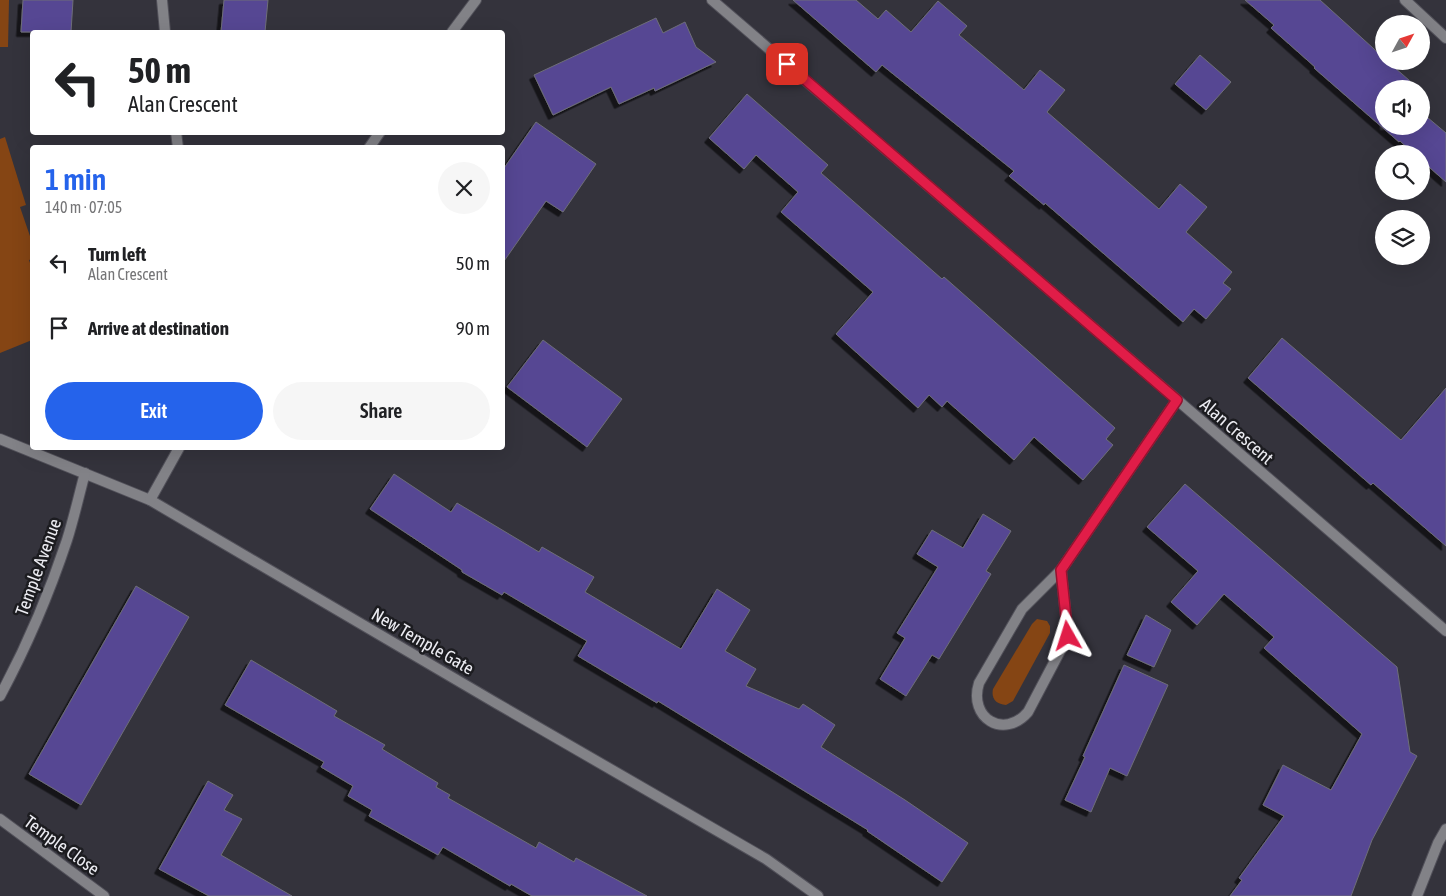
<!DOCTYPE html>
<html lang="en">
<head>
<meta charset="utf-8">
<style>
  body { margin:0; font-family:"Asap Condensed",sans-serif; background:#f6f6f6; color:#202124; height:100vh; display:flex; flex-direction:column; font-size:19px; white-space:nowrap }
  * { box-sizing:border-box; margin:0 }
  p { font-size:16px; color:#757577 }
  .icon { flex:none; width:28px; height:28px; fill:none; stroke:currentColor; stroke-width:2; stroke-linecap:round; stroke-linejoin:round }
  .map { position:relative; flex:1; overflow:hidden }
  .panel { position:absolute; left:30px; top:145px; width:475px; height:305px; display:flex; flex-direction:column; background:#fff; border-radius:5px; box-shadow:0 5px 20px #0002 }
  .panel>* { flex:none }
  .banner { position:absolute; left:30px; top:30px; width:475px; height:105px; border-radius:5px; box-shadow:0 5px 20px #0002; background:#fff; color:#202124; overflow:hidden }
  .needle { width:32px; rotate:50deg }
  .tools { position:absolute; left:1375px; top:15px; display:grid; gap:10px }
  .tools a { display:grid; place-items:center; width:55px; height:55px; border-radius:50%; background:#fff; box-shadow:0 5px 20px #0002; font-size:25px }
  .pin { position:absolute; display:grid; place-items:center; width:42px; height:42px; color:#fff; margin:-21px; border-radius:10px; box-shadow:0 2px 8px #0006 }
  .me { position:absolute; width:55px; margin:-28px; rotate:354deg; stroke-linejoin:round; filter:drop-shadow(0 0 4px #0008) }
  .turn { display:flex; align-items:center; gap:18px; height:105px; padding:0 15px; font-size:22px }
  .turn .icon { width:65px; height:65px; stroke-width:2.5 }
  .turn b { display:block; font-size:35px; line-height:42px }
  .round { display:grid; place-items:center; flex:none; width:52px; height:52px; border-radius:26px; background:#f6f6f6 }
  .summary { display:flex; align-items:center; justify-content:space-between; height:85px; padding:0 15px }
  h1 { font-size:30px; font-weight:600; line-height:38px; color:#2563eb }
  .button { display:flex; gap:10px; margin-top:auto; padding:10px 15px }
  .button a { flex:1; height:58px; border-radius:30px; background:#2563eb; color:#fff; font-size:20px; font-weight:600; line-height:58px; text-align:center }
  .button a+a { background:#f6f6f6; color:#202124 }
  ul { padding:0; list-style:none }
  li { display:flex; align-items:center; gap:15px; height:65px; padding:0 15px }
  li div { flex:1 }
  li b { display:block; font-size:19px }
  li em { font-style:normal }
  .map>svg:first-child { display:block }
</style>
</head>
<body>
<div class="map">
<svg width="1446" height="896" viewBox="0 0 1446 896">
  <defs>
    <filter id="shadow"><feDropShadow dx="-4.5" dy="4.5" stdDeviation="0" flood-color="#0009"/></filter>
  </defs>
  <rect width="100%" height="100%" fill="#34333c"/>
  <g fill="#854514">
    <polygon points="0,0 9,0 8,47 0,47"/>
    <polygon points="5,137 26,205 20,207 32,242 32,259 29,260 32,269 32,340 0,353 0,139"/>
    <path d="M1037,619L1047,621L1050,626V633L1013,701L1006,705C996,704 991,699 993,689L1032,624Z"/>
  </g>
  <g fill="#564793" stroke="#6e6e78" filter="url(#shadow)">
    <polygon points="23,0 73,0 71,32 21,32"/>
    <polygon points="224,0 268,0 265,32 221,32"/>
    <polygon points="793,0 856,0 878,19 886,10 911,32 938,1 967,26 959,35 1024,90 1040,70 1065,90 1047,112 1159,209 1180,184 1207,207 1186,232 1232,272 1223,283 1231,289 1206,319 1194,309 1183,322 1045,203 1044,205 1009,176 1014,171 882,65 876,72"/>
    <polygon points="1245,0 1320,0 1384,58 1384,61 1387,61 1417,87 1416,89 1384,89 1384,126 1421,126 1421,112 1446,133 1446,182 1421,160 1421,154 1414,154 1400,141 1399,142 1314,68 1315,67 1271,28 1274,25"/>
    <polygon points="656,18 663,33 685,22 696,47 716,62 655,91 654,88 619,104 611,87 553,115 534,75"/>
    <polygon points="1200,55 1231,82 1206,110 1175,84"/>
    <polygon points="747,94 828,165 821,173 942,279 944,277 1115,428 1106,439 1113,445 1083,480 1034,437 1014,460 947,401 942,407 929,395 918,408 836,334 873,292 781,212 798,192 756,155 744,169 709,138"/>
    <polygon points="536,122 596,164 563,212 546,201 502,264 502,171"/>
    <polygon points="1282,338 1401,440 1446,388 1446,546 1373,483 1371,485 1248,378"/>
    <polygon points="543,340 622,399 587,447 507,387"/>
    <polygon points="394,474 451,512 457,503 539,552 542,547 594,577 585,592 681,649 717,589 750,610 725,651 756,669 746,686 799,709 803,704 835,725 821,747 905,800 968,843 942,882 867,831 868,830 658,701 657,703 578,656 587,641 504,592 502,595 462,572 462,570 370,509"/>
    <polygon points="1185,484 1397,667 1410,752 1417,756 1372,840 1351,896 1230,896 1242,880 1239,878 1284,816 1263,805 1283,765 1331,790 1362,734 1264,648 1274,637 1224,594 1197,625 1171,602 1198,571 1147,527"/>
    <polygon points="983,514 1011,531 986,571 991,574 939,659 932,655 906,696 880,679 905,638 897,633 938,567 917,554 932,530 963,548"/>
    <polygon points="136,586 189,617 81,805 29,774"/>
    <polygon points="1146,615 1171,630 1154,667 1127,655"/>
    <polygon points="251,660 337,711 334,716 385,745 382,749 438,783 436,787 450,795 448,798 536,848 539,842 574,862 576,858 647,896 532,896 511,884 510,886 443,847 438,855 369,816 372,810 348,796 353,786 321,767 324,762 225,705"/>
    <polygon points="1124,665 1168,685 1127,776 1110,768 1091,812 1065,800 1085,757 1083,756"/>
    <polygon points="208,781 233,795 224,810 242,819 221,855 292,896 209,896 159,869"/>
  </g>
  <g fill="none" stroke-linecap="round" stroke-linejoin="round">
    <g stroke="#515059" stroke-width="12">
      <g id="minor">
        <polyline points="162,0 165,32"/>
        <polyline points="712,0 1446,631"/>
        <polyline points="1405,0 1446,38"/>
        <polyline points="452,32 476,0"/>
        <polyline points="176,132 178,148"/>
        <polyline points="369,148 380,132"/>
        <polyline points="0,439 150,500 496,703 766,859 818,896"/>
        <polyline points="150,500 179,448"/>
        <path d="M1061,570L1068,636L1028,712C1004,740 968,718 979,683L1022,609L1061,570L1177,400"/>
        <path d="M0,696C27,646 49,594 67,540C74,518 79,495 85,473"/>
        <polyline points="0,819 104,896"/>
        <polyline points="1417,896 1438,843 1446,829"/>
      </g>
    </g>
    <use href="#minor" stroke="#828287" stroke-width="10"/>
  </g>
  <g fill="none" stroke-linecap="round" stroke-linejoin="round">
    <g stroke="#92132f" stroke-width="12">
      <polyline id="route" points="787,64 1177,400 1061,570 1068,636"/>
    </g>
    <use href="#route" stroke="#e11d48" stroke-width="9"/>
  </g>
  <g text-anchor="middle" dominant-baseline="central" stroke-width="5" stroke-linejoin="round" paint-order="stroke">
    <g font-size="18" fill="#ebebf1" stroke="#1c1c20">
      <text transform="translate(1237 431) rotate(41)">Alan Crescent</text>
      <text transform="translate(38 567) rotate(-70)">Temple Avenue</text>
      <text transform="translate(423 641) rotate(30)">New Temple Gate</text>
      <text transform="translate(62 845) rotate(36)">Temple Close</text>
    </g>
  </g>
</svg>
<div class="tools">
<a><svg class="needle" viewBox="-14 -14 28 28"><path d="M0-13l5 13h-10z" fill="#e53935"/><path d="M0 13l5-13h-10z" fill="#757577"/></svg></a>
<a><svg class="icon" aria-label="sound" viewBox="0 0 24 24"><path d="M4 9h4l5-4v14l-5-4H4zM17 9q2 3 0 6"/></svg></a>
<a><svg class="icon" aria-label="search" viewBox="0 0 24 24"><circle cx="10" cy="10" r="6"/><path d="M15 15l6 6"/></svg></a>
<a><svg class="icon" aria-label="layers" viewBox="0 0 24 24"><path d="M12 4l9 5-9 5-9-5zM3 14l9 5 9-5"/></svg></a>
</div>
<div class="pin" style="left:787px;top:64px;background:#d93025"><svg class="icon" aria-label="arrive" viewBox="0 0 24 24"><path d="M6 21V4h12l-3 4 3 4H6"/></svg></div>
<svg class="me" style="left:1068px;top:636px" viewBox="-20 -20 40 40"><path d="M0-17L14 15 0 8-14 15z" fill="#e11d48" stroke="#fff" stroke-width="4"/></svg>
<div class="banner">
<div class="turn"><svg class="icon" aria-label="left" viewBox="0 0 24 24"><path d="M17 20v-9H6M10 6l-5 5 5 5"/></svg><div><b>50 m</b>Alan Crescent</div></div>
</div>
<section class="panel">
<div class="summary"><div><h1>1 min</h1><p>140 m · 07:05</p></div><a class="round"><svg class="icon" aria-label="close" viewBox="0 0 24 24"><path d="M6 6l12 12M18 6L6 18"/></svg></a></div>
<ul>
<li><svg class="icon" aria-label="left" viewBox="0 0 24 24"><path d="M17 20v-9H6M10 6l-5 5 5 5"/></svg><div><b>Turn left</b><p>Alan Crescent</p></div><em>50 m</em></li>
<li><svg class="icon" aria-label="arrive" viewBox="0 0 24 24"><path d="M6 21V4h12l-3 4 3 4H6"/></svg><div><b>Arrive at destination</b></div><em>90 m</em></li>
</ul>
<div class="button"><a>Exit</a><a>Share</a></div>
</section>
</div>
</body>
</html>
